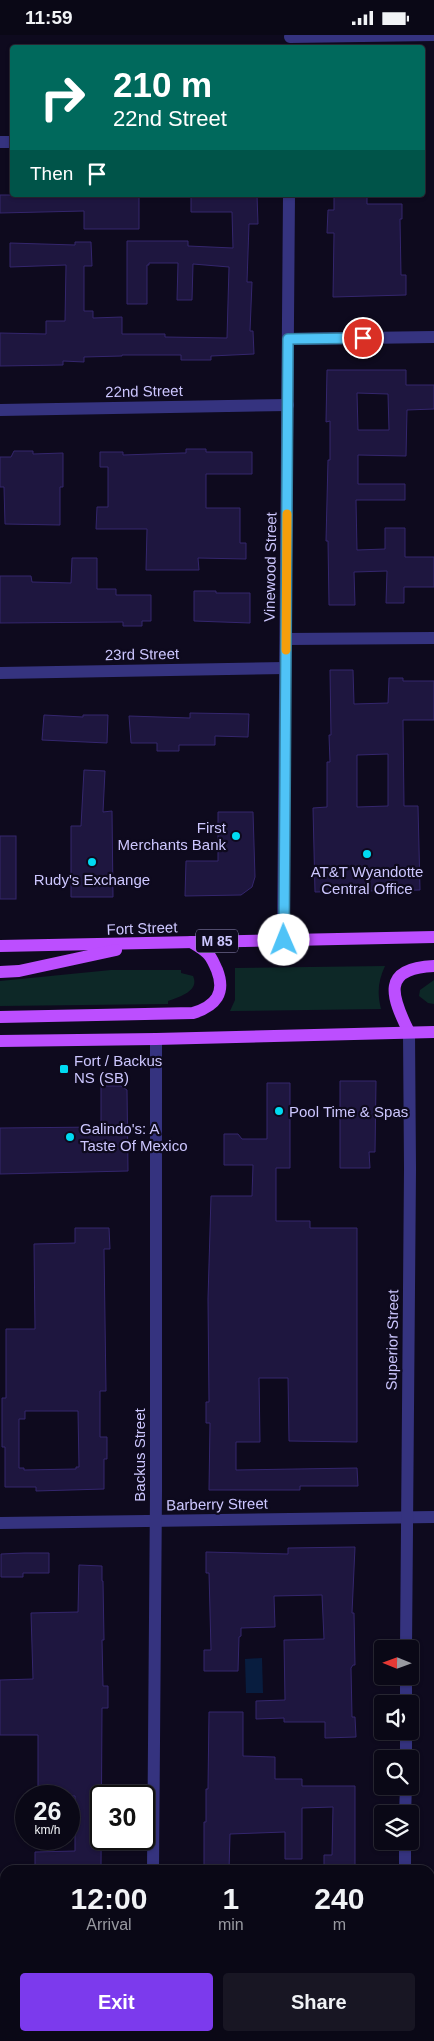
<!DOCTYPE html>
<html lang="en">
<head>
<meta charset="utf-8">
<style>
  body { margin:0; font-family:Arial,sans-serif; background:#181623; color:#f1f3f6; height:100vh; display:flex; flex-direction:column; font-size:19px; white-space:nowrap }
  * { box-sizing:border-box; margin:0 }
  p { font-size:16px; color:#999aa1 }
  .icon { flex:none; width:28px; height:28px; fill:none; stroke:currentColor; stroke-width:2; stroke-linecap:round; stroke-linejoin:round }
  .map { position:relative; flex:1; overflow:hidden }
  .side { position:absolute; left:0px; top:1830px; width:435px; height:176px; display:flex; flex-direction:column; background:#0a0816; border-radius:15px 15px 0 0; box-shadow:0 1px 4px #0004,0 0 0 1px #2a2935 }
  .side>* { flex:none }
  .banner { position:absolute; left:10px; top:10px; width:415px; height:152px; border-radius:5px; box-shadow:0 1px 4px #0004,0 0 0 1px #2a2935; background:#00695c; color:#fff; overflow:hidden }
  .needle { width:32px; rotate:271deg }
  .fabs { position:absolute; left:374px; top:1605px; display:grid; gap:10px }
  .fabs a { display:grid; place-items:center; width:45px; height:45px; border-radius:5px; background:#0a0816; box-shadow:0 1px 4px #0004,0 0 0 1px #2a2935; font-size:25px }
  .speed { position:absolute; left:15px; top:1750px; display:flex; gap:10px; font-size:25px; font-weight:700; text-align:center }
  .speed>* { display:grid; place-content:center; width:65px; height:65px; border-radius:50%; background:#0a0816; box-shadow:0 1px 4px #0004,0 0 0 1px #2a2935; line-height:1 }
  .speed small { font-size:12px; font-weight:400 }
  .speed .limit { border:2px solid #111; border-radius:8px; background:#fff; color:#111 }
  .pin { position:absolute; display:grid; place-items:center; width:42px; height:42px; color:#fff; margin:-21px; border:2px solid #fff; border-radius:50%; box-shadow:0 1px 5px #0007 }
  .me { position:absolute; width:55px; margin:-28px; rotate:359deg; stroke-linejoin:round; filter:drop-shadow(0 0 4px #0008) }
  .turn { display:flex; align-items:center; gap:18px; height:105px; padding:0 20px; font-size:22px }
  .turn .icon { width:65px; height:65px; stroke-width:2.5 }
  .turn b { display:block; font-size:35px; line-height:42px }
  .then { display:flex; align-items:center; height:48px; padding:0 20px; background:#0003; gap:10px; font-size:19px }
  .eta { display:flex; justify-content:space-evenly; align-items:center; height:85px; text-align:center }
  .eta b { font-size:30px; font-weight:600; line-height:35px }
  .button { display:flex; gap:10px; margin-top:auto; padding:10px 20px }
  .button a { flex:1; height:58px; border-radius:5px; background:#7c3aed; color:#fff; font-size:20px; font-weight:600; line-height:58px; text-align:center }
  .button a+a { background:#181623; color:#f1f3f6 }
  .status { display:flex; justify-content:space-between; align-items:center; height:35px; padding:0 25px; background:#0a0816; direction:ltr }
  .status svg { height:14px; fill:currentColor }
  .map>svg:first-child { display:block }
</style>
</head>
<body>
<div class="status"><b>11:59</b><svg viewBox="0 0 49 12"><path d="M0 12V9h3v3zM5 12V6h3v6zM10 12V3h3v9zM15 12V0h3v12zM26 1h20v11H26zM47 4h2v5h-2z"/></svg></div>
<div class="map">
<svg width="434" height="2006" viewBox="0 0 434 2006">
  <rect width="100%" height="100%" fill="#0e0a1e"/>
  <g fill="#0d2827">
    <path d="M385,931C378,946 377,958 381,974L230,976L235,965V933Z"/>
    <path d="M111,935H181V938L193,941C200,956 179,962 168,966V969L0,971V946Z"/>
    <polygon points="434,945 434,969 428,968 419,961 420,955"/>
  </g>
  <polygon fill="#081d3f" points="262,1623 263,1658 246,1658 245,1624"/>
  <g fill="#1e163f" stroke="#34266d" fill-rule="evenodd">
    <polygon points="0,160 139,160 139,194 84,194 84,176 0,178"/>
    <polygon points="191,160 257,160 258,189 249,189 247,247 252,247 250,296 253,296 254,319 211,321 211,325 181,325 181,320 122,320 122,321 84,322 84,327 63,326 63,330 0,331 0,298 46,299 46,286 65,286 66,230 10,232 10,208 75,210 75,207 91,207 92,231 84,231 84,276 93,276 93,283 122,282 122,299 165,299 165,302 227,303 229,232 193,229 192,265 177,265 178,228 149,228 149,230 147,230 147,269 127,269 127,206 188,206 188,211 233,213 232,177 191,177"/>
    <polygon points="334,160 367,160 367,169 402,169 402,184 400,184 401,240 406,240 406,260 333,262 334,198 327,198 328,175 334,175"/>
    <path d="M327,335H406V350H434V374L407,375L406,421L358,420V449H405V465H356L357,515L385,514V493H405V522H434V552H404V568H386L387,536L354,537L355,570H329L328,506H326L328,425H330V386L326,387ZM357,358L388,359L389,395H358Z"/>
    <polygon points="186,414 206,414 206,417 252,417 252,439 206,439 206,473 240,473 240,508 246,508 246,524 198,523 199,535 146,535 147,494 96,494 97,472 108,472 108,432 100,432 100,417 123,417 123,420 182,418 186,418"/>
    <polygon points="14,416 33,416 33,419 63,418 63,452 60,452 60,490 5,489 4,452 0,452 0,422 11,422"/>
    <polygon points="72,523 97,523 97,554 116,554 116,560 151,560 151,586 142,586 142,591 123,591 123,587 0,588 0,541 31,541 32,547 71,548"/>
    <polygon points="194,556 216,556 216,558 250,558 250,588 194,586"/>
    <path d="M330,635H353L354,669L388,668L389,643H403V646H434V685H403L404,771H418L420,855L315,857L313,773L327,772V727H330L329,700H331ZM388,719V771L357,772V720Z"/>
    <polygon points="190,678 249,679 248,702 215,701 215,710 179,710 179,716 157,716 157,708 131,708 129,681 190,683"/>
    <polygon points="44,680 83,682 83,680 108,680 107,708 42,705"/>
    <polygon points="84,735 105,736 103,777 112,776 113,862 71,862 71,791 81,791"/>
    <polygon points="218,777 253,777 255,842 252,852 241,860 185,861 186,826 218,826"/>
    <rect x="0" y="801" width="16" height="63"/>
    <polygon points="340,1046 376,1046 375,1117 369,1117 370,1133 340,1133"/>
    <polygon points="267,1048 290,1048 290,1133 276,1133 276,1186 310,1186 310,1193 357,1193 357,1407 289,1406 288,1343 259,1343 260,1407 236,1407 236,1435 357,1433 358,1451 300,1451 300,1455 209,1455 210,1388 206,1388 206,1367 209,1367 208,1264 211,1161 252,1161 253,1130 224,1130 224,1099 238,1099 242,1104 267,1104"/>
    <polygon points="101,1051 121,1051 127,1055 128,1136 0,1139 0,1093 101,1092"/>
    <path d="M75,1193H109L110,1214H104L106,1356H100V1402H107V1424H104V1454L36,1456V1452H5V1412H2V1363H6V1294H35L34,1209L75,1208ZM25,1376H78L79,1432H76V1434L24,1435V1433H19V1384H25Z"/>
    <polygon points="355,1512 352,1578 354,1578 355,1630 353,1630 351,1633 352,1682 355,1682 356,1702 325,1703 325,1687 284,1687 284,1683 256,1684 256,1666 285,1665 284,1605 324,1604 322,1560 274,1561 275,1592 241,1593 241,1601 239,1602 238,1636 204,1636 204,1615 211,1615 209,1538 206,1538 206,1517 288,1519 288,1513"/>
    <polygon points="24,1518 49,1518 49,1538 23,1538 23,1542 1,1542 1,1519"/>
    <polygon points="79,1530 102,1531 102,1546 103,1546 104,1605 102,1605 103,1651 108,1651 108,1673 102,1673 101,1835 73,1835 73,1832 35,1832 35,1817 75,1816 75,1761 38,1761 38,1700 0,1700 0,1645 33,1644 31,1578 78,1577"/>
    <polygon points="209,1677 243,1677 243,1721 275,1722 275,1744 302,1744 302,1751 355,1751 355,1835 324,1835 324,1820 332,1820 333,1772 302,1773 302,1824 285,1824 285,1797 230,1799 229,1835 204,1835 204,1787 206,1787 206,1754 208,1754"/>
  </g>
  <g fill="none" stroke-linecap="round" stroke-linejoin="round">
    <g stroke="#35337f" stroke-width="12">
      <polyline points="290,2 434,0"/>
      <polyline points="0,107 12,107"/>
      <polyline points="288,304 434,302"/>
      <polyline points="0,375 288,370"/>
      <polyline points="286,604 434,603"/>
      <polyline points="0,638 285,633"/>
      <polyline points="283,905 289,160"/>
      <polyline points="0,1488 434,1482"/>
      <polyline points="406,1614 410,1134 409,997"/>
      <polyline points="406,1669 406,1641"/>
      <polyline points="406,1724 406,1696"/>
      <polyline points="405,1779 406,1751"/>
      <polyline points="153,1835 156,1457 156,1004"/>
      <polyline points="405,1835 405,1806"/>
      <polyline points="151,2006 151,2001"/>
      <polyline points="405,2006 405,2001"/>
    </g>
    <g stroke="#bc4eff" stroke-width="12">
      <polyline points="0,911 434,902"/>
      <polyline points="0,937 19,936 116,915"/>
      <path d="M0,982L193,978C216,971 226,958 217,935C214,929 212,922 207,918C203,914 196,910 191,907"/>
      <path d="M409,997C391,961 381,933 434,931"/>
      <polyline points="0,1006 156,1004 434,997"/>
    </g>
  </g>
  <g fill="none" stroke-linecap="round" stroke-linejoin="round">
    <g stroke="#337fa1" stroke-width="12">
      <polyline id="route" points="284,905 288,304 363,303"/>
    </g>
    <use href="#route" stroke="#4fc3f7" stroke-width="9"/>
    <polyline stroke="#f59e0b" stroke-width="9" points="286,615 287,479"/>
  </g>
  <g fill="#00dbf2" stroke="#0e0a1e" stroke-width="2">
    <circle cx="236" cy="801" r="5"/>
    <circle cx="367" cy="819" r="5"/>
    <circle cx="92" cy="827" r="5"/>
    <rect x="59" y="1029" width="10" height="10" rx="2.5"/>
    <circle cx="279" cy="1076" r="5"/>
    <circle cx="70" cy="1102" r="5"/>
  </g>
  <g text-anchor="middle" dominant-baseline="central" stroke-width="4.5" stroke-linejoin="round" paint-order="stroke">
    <rect fill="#0e0a1e" stroke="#948ebc" stroke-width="1" x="196" y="894.5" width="42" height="23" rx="4"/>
    <g font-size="14" font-weight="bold" fill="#cdc7ff">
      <text x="217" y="906">M 85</text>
    </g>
    <g font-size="15" fill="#cdc7ff" stroke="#0e0a1e">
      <text transform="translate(144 356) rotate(-1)">22nd Street</text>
      <text transform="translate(270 532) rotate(-89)">Vinewood Street</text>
      <text transform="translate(142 619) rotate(-1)">23rd Street</text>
      <text transform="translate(142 893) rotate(-2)">Fort Street</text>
      <text transform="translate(392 1305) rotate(-89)">Superior Street</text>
      <text transform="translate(139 1420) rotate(-90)">Backus Street</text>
      <text transform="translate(217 1469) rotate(-1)">Barberry Street</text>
    </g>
    <g font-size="15" fill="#cdc7ff" stroke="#0e0a1e" text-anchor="start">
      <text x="226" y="792" text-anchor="end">First<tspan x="226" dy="17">Merchants Bank</tspan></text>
      <text x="367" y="836" text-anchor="middle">AT&amp;T Wyandotte<tspan x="367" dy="17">Central Office</tspan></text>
      <text x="92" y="844" text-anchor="middle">Rudy's Exchange</text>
      <text x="74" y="1025">Fort / Backus<tspan x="74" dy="17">NS (SB)</tspan></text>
      <text x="289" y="1076">Pool Time &amp; Spas</text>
      <text x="80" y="1093">Galindo's: A<tspan x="80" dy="17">Taste Of Mexico</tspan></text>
    </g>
  </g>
</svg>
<div class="fabs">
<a><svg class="needle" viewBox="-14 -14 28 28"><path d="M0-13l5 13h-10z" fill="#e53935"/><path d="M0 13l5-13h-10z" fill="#999aa1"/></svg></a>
<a><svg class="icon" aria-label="sound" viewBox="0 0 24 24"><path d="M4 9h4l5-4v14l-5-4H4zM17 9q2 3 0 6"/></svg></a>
<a><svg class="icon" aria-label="search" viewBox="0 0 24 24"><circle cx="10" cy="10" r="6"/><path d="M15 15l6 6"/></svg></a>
<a><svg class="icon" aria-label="layers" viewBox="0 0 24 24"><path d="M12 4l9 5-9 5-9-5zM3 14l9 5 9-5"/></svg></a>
</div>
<div class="speed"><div>26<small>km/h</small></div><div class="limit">30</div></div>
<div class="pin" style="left:363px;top:303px;background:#d93025"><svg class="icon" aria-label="arrive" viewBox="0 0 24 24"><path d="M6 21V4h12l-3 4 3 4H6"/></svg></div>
<svg class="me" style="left:284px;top:905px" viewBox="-20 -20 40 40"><circle r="19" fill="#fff"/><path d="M0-13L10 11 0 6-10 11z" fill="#4fc3f7"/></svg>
<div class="banner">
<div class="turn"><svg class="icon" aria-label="right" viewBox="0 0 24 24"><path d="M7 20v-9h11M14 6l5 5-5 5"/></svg><div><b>210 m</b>22nd Street</div></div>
<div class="then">Then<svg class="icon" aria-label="arrive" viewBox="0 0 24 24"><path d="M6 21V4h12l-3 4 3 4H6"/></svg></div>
</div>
<section class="side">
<div class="eta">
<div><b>12:00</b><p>Arrival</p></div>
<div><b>1</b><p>min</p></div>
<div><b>240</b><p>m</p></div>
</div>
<div class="button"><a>Exit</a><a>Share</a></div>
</section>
</div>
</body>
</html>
